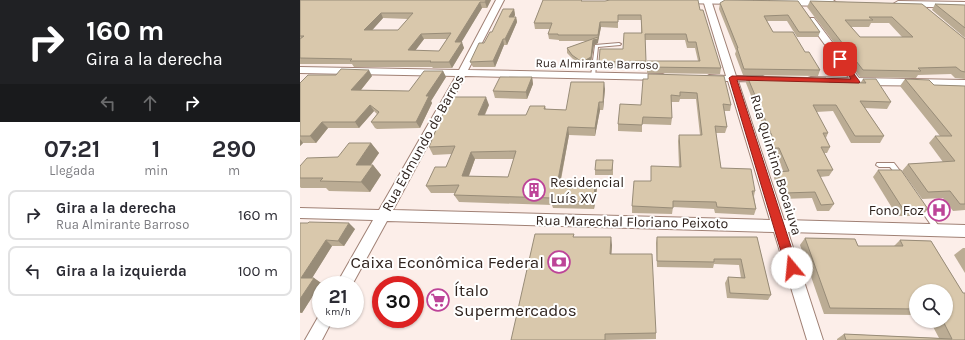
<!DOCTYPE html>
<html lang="es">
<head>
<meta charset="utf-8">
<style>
  body { margin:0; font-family:Karla,sans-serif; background:#f7f7f7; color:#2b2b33; height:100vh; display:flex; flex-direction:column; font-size:15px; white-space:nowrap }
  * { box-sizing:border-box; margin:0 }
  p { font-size:13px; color:#7c7c81 }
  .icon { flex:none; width:22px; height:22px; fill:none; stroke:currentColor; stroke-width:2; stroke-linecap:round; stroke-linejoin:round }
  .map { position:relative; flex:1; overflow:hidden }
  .panel { display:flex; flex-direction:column; background:#fff; width:300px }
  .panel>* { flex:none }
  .guide { background:#202124; color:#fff; overflow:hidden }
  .controls { position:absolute; left:609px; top:284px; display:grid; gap:8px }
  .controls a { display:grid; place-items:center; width:44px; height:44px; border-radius:50%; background:#fff; box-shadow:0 1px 3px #0004; font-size:20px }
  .speed { position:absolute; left:12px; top:276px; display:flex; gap:8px; font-size:20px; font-weight:700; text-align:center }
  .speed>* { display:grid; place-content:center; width:52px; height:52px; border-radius:50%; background:#fff; box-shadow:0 1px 3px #0004; line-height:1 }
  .speed small { font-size:10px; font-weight:400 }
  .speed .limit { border:6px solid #d22; background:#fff; color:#111 }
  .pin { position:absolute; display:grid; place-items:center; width:34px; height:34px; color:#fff; margin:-17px; border-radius:8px; box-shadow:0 2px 6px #0006 }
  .me { position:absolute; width:44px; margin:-22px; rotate:343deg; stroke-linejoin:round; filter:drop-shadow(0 0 3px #0008) }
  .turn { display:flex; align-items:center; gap:14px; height:84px; padding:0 20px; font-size:18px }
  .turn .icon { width:52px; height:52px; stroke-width:2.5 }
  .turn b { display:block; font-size:28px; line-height:34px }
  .lanes { display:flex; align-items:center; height:38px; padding:0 20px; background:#0003; justify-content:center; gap:20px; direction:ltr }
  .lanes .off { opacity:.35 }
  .eta { display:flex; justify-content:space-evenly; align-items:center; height:68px; text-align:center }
  .eta b { font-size:24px; font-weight:700; line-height:28px }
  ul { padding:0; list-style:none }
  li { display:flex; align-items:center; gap:12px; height:50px; margin:0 8px 6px; padding:0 12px; border:2px solid #e1e1e2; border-radius:8px }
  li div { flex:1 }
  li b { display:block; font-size:15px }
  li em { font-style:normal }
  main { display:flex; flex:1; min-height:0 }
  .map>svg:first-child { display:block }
</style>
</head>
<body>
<main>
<section class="panel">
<div class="guide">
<div class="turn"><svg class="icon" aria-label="right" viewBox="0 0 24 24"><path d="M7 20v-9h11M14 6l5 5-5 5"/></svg><div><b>160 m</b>Gira a la derecha</div></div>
<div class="lanes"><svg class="icon off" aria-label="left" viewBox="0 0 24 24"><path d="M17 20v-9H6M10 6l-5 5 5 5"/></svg><svg class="icon off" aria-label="ahead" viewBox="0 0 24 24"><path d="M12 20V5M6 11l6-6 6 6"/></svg><svg class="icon" aria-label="right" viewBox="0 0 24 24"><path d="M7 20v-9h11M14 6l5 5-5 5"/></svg></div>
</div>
<div class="eta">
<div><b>07:21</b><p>Llegada</p></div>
<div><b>1</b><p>min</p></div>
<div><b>290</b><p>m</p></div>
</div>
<ul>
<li><svg class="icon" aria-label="right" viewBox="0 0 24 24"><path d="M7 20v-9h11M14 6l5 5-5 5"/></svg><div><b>Gira a la derecha</b><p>Rua Almirante Barroso</p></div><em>160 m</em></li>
<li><svg class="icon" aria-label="left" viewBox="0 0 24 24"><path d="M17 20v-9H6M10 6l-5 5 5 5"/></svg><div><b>Gira a la izquierda</b></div><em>100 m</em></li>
</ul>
</section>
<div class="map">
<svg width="665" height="340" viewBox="0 0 665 340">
  <rect width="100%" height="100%" fill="#fceee9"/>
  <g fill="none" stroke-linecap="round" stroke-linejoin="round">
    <g stroke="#a08175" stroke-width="2">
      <g id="lane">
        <polygon points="319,43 321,44 320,45 298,47 295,76 295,77 291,77 291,76 295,45"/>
        <polygon points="577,163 594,163 604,176 603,178 599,178 590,167 579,167 576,165"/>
        <polygon points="622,204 624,205 640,228 641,230 640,232 638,233 636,232 620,209 619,207 620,205"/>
      </g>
    </g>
    <g stroke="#a08175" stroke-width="2">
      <g id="street">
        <polygon points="196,0 204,0 168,70 363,74 368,77 363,80 165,76 93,210 470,220 428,81 409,81 404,78 409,75 426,76 403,0 411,0 436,76 463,76 468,79 463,82 438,81 484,220 665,225 665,237 488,232 523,340 507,340 474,232 87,221 52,285 36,285 73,220 0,218 0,208 79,210 156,76 0,73 0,67 159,70"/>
        <polygon points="508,18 514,18 559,78 665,80 665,86 557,85 508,82 506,80 508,78 511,77 549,78 507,20"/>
        <polygon points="21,312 21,319 33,319 22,340 5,340"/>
      </g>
    </g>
    <g stroke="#a08175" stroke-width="2">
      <g id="secondary">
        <polygon points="362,0 453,0 453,1 448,4 367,3"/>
        <polygon points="470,0 533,0 537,3 532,6 474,5 470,4 469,2"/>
        <polygon points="598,1 665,2 665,8 594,6 593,4"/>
      </g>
    </g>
    <use href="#lane" fill="#fff" fill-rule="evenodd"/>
    <use href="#street" fill="#fff" fill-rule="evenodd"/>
    <use href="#secondary" fill="#fff" fill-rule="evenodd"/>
  </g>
  <g fill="#bbac94" fill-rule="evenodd">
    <path d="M0,0H191L187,8H182L161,42L164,48L152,68H133L132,67H54L52,64H0ZM83,18L108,19L98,30H72ZM124,39H147L139,51H115Z"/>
    <polygon points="243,0 282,0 282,1 400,10 421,68 420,74 347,73 347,61 398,61 395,48 387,48 385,40 345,40 346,67 299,68 299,62 323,49 341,33 341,20 318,20 318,28 301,27 298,43 294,45 291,62 282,66 273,59 267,53 267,48 287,41 259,41 259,40 249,39 248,34 250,29 235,29 234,23"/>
    <polygon points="498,1 520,32 518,37 497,37 487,21 467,21 473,32 505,52 520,70 518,76 443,75 435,54 436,51 419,9 420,3"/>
    <path d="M510,1L622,4L665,39V79L655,78L651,74L618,75L616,78L560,77L507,7ZM571,23H589L602,37H560L550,27H569Z"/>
    <polygon points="635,4 665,5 665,38 632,10"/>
    <polygon points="214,9 215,15 214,17 216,17 217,22 207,45 204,45 195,67 173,67 170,62 192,32"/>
    <polygon points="143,71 146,77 131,101 132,103 120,128 77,129 75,128 71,122 77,114 74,111 59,128 28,128 16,143 3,143 0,146 0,83 72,76 61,90 109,91"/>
    <polygon points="348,74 431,105 430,111 424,111 427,127 425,133 416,133 421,168 455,191 454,196 456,209 454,215 415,213 414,209 373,207 372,214 332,213 332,206 351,181 379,167 378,141 379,135 400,135 396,99 380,99 379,102 371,102 372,118 371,125 342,124 342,132 318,131 318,124 341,105 348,79"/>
    <polygon points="447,76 529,82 561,82 563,79 591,102 587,109 565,108 584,136 580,143 551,143 533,111 516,112 528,133 526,138 530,147 527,153 524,153 533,170 529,176 520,177 534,204 529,211 517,211 512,198 482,199 474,178 477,172 483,171 477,154 472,155 467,142 468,139 446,83"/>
    <polygon points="232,77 233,84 227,99 195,98 193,91"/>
    <polygon points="605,79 634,85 665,86 665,210 653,211 643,198 622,199 602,171 608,164 643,162 629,143 635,136 640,136 600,86"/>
    <path d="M305,89L303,110H300L295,136L269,135L261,180L297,188L294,209L253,208L252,205L159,202L154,195L155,193H131L126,186L146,167L152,154L133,155L129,147L137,127L136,125L189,105L185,115H226L245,106L246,109L266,110ZM175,159H214L208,177L169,176Z"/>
    <polygon points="71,143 79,153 71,165 73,165 81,175 70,192 29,191 26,188 1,188 0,187 0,178 38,157"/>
    <polygon points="313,165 313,175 295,175 295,170"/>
    <polygon points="578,170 628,209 622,216 597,216 573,177"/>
    <polygon points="0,223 55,229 44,246 32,246 12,278 14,278 21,283 2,313 0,313"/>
    <polygon points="274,237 312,245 311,254 356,333 356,339 306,340 211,340"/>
    <polygon points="357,237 457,237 471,295 468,300 427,298 425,283 428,277 441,278 439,265 414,264 413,268 357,267 356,243"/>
    <polygon points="505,238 555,239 558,246 594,246 600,240 631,241 663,293 665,293 665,340 537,340 537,339 544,334 639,338 630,321 646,321 646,291 616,291 616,315 524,314 500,245"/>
    <polygon points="663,248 665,248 665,273 654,255"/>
  </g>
  <g fill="#988c78">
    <polygon points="186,0 191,0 187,8 185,2"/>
    <polygon points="180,2 182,8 158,48 155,42"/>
    <polygon points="214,9 215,15 211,22 209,17"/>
    <polygon points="81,13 83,18 67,36 64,30"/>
    <polygon points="216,17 217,22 207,45 205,39"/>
    <polygon points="300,22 301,27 298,41 298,35"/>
    <polygon points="121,34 124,39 111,56 108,50"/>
    <polygon points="298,37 298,43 294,45 291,62 282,66 282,62 293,40"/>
    <polygon points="203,39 204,45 195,67 193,61"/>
    <polygon points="162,42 164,48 152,68 149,62"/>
    <polygon points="69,70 72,76 56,96 51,90"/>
    <polygon points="143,71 146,77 131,101 132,103 120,128 116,122 126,96"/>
    <polygon points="232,77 233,84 227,99 226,92"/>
    <polygon points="304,82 305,89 303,110 303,102"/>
    <polygon points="186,97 189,105 181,122 178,115"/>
    <polygon points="299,102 300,110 295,136 295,128"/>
    <polygon points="70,105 74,111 59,128 55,122"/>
    <polygon points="22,122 28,128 16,143 10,136"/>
    <polygon points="268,127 269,135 259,188 258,180"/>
    <polygon points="0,139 3,143 0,146"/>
    <polygon points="71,143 79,153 64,174 56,165"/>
    <polygon points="171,152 175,159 166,183 162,176"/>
    <polygon points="73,165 81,175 70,192 61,182"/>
    <polygon points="296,181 297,188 294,209 293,202"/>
    <polygon points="49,223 55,229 44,246 38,241"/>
    <polygon points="311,237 312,245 311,262 310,254"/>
    <polygon points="26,240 32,246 9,283 1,278"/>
    <polygon points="14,278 21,283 2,313 0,312 0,299"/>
  </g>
  <g fill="#d9c8ac" stroke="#988c78" fill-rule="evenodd">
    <path d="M0,0H186L185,2H180L155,42H162L149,62H130L131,61H50L52,59L0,58V39L4,36H0ZM81,13H113L98,30H64ZM151,33L139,51L108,50L121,34Z"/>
    <polygon points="243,0 282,0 281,1 305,1 310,0 398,0 400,10 403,10 421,68 347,67 347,61 400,61 396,42 388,42 386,34 345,34 346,61 299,62 300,49 323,49 324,33 342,33 341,15 318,15 318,22 300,22 298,35 258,35 258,34 248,34 252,23 234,23"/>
    <polygon points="425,0 498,1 520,32 499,32 488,15 464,16 473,32 493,32 505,52 509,52 520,70 444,69 437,48 438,48 420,3"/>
    <path d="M510,1L622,4L665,39V72L661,71L656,67L618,68L621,71L563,70ZM569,17H592L613,37H560L545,20H573Z"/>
    <polygon points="635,4 665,5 665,28"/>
    <polygon points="203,9 214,9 209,17 216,17 205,39 203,39 193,61 170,62 179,43 184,43 190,32 192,32"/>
    <polygon points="298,37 298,39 293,40 291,57 282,62 272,55 267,48"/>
    <polygon points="41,69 69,70 51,90 109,91 124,71 143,71 126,96 129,96 116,122 71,122 79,112 70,105 55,122 22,122 10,136 0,136 0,83 8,75 36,75"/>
    <polygon points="348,74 424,76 431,105 423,104 427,127 415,126 421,168 451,169 455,191 452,191 456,209 417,207 416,202 373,201 373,208 332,206 334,181 351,181 351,166 381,167 379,135 402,135 397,93 380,92 380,96 371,95 372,118 343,117 342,125 318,124 320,104 341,105 343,79 348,79"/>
    <polygon points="447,76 526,78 529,82 566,83 563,79 576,79 591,102 560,101 584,136 555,136 536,105 513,105 528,133 523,133 530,147 521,147 533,170 517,170 534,204 521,205 515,192 485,193 477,172 489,171 479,148 474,148 469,136 472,136"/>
    <polygon points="200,77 232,77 226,92 193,91"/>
    <polygon points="605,79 629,80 634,85 665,86 665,204 660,204 650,191 628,192 608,164 655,161 635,136 652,136"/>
    <path d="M271,82H304L303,102H299L295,128L268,127L258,180L296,181L293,202L251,201L252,198L154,195L159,185L126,186L135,167H146L155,146L129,147L138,125H136L154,97H186L178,115H226L230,106H245L244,109L266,110ZM216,151L208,177L162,176L171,152Z"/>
    <polygon points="49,143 71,143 56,165 73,165 61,182 20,181 23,178 0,178 0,166 7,158 38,157"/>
    <polygon points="296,160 313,160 312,170 295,170"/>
    <polygon points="578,170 601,170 628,209 603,209"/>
    <polygon points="9,222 49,223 38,241 26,240 1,278 14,278 0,299 0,223 8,223"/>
    <polygon points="235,234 274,234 273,237 311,237 310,254 352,254 356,333 305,334 305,340 211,340"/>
    <polygon points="357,237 457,237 471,295 430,293 428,277 445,278 441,259 414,259 414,262 357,261"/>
    <polygon points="505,238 555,239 558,246 603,246 600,240 631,241 663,293 665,293 665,340 546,340 544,334 652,339 643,321 646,321 646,291 616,291 616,309 530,308"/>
  </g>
  <polygon fill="#d93025" stroke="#8d1f18" points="538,58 542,58 560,82 559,83 437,80 498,268 496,272 492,274 488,272 486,268 429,78 432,76 551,79 537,59"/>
  <defs>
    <g id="building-ring" transform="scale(1.15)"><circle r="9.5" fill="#fff" stroke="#bd4498" stroke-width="1.5"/><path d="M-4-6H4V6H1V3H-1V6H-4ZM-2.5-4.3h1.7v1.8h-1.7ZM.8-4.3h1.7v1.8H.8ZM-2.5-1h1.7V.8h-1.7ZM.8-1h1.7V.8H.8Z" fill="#bd4498"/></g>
    <g id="hospital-ring" transform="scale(1.15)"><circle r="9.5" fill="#fff" stroke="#bd4498" stroke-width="1.5"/><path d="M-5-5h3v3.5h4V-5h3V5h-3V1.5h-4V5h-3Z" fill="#bd4498"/></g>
    <g id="bank-ring" transform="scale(1.15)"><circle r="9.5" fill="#fff" stroke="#bd4498" stroke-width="1.5"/><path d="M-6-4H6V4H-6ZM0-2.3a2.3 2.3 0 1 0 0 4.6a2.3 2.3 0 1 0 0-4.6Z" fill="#bd4498"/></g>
    <g id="supermarket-ring" transform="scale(1.15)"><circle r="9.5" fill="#fff" stroke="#bd4498" stroke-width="1.5"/><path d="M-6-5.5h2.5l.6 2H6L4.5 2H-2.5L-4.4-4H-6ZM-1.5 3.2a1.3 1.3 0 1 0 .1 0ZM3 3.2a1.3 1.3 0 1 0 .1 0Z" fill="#bd4498"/></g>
  </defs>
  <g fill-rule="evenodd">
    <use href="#building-ring" x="234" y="190"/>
    <use href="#hospital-ring" x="639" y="210"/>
    <use href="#bank-ring" x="259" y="262"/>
    <use href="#supermarket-ring" x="138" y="300"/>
  </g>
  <g text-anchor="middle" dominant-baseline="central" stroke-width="4" stroke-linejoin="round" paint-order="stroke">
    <g font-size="12" fill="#2f231e" stroke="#fff">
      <text transform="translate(297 64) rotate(1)">Rua Almirante Barroso</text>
    </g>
    <g font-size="14" fill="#2f231e" stroke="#fff">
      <text transform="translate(123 143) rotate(-61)">Rua Edmundo de Barros</text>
      <text transform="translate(476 165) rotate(73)">Rua Quintino Bocaiuva</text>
      <text transform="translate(332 222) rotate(1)">Rua Marechal Floriano Peixoto</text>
    </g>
    <g font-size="14" fill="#2f231e" stroke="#fff" text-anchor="start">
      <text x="250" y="182">Residencial<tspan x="250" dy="16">Luís XV</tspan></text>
      <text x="624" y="210" text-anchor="end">Fono Foz</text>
    </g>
    <g font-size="17" fill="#2f231e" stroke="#fff" text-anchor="end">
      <text x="244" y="262">Caixa Econômica Federal</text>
      <text x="154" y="290" text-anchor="start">Ítalo<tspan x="154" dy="20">Supermercados</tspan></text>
    </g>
  </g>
</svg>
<div class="controls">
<a><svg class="icon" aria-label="search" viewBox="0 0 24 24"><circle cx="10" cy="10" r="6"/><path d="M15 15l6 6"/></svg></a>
</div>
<div class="speed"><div>21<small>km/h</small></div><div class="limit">30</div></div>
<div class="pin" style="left:540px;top:59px;background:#d93025"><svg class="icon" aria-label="arrive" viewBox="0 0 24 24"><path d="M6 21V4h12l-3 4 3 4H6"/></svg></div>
<svg class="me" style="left:492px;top:268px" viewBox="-20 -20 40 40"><circle r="19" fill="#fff"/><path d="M0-13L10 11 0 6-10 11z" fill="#d93025"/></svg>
</div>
</main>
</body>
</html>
